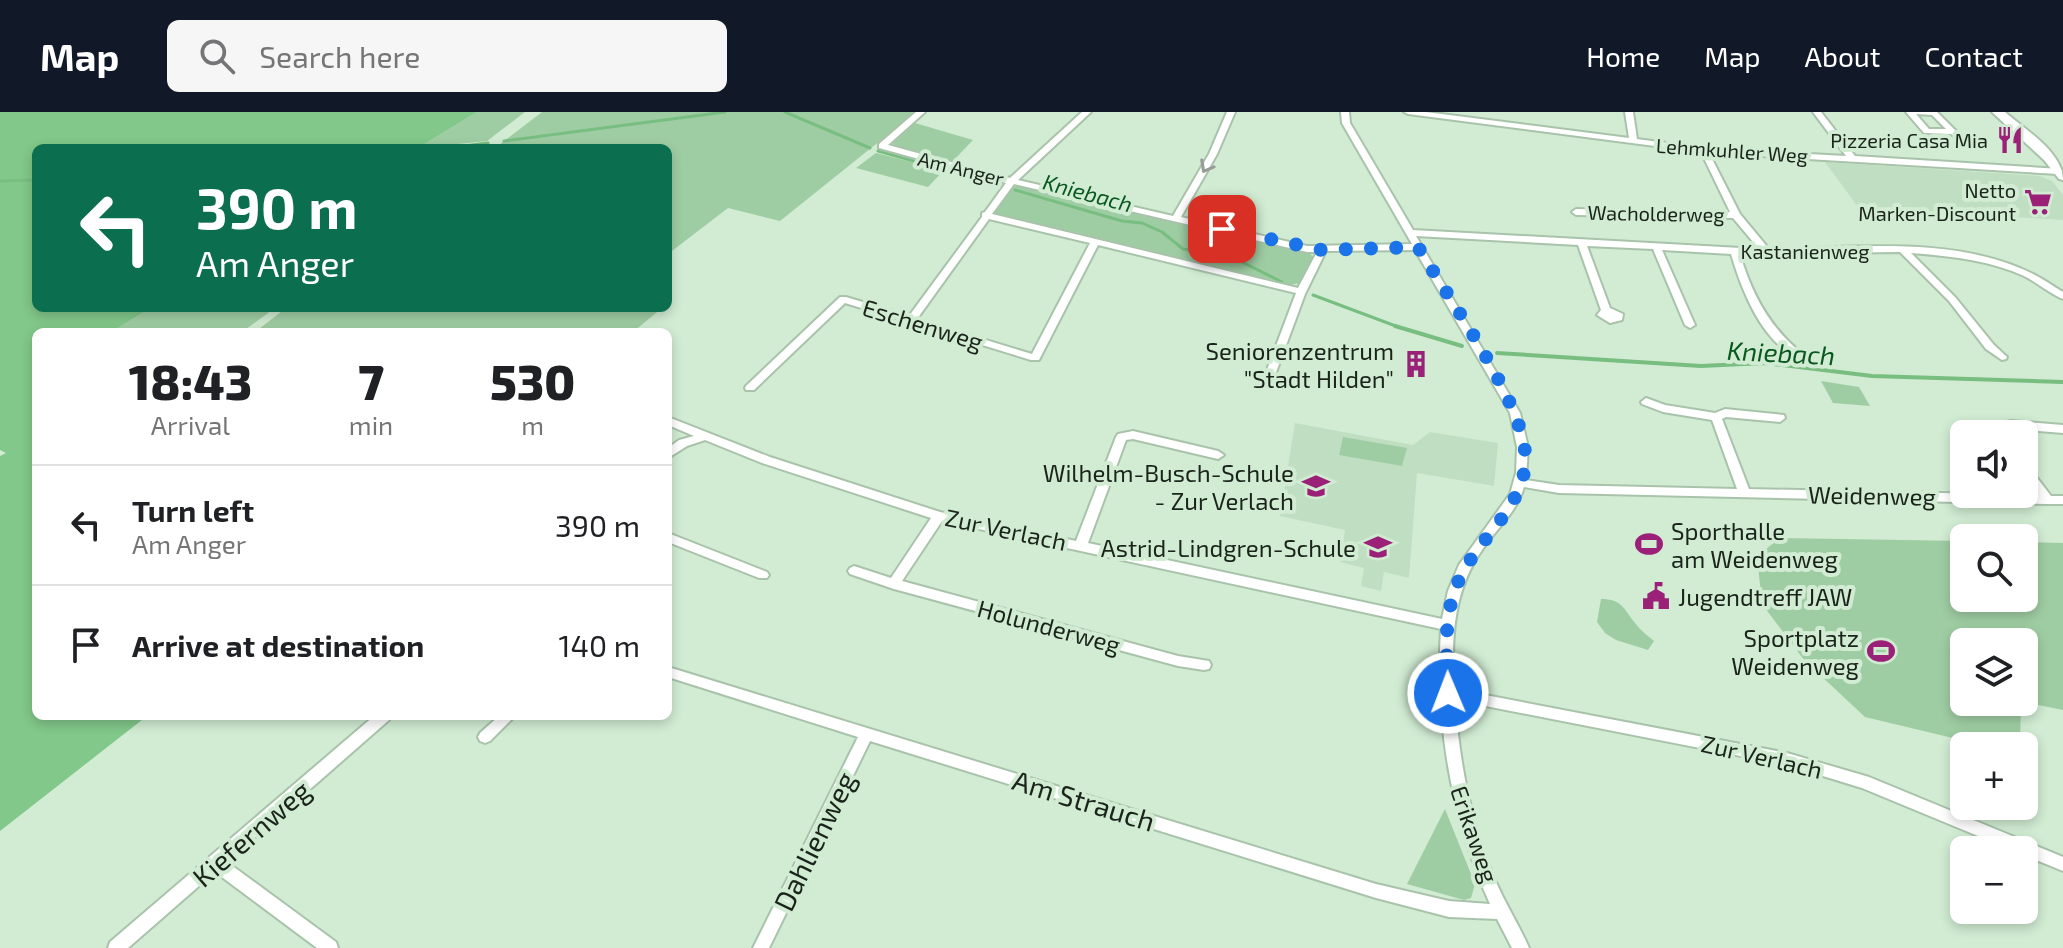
<!DOCTYPE html>
<html lang="en">
<head>
<meta charset="utf-8">
<style>
  body { margin:0; font-family:"Exo 2",sans-serif; background:#f6f6f6; color:#202124; height:100vh; display:flex; flex-direction:column; font-size:30px; white-space:nowrap }
  * { box-sizing:border-box; margin:0 }
  p { font-size:26px; color:#757577 }
  .icon { flex:none; width:44px; height:44px; fill:none; stroke:currentColor; stroke-width:2; stroke-linecap:round; stroke-linejoin:round }
  .map { position:relative; flex:1; overflow:hidden }
  .sheet { position:absolute; left:32px; top:216px; width:640px; height:392px; display:flex; flex-direction:column; background:#fff; border-radius:12px; box-shadow:0 4px 12px #0003 }
  .sheet>* { flex:none }
  .banner { position:absolute; left:32px; top:32px; width:640px; height:168px; border-radius:12px; box-shadow:0 4px 12px #0003; background:#0b6e4f; color:#fff; overflow:hidden }
  .tools { position:absolute; left:1950px; top:308px; display:grid; gap:16px }
  .tools a { display:grid; place-items:center; width:88px; height:88px; border-radius:12px; background:#fff; box-shadow:0 4px 12px #0003; font-size:40px }
  .pin { position:absolute; display:grid; place-items:center; width:68px; height:68px; color:#fff; margin:-34px; border-radius:16px; box-shadow:0 4px 12px #0006 }
  .me { position:absolute; width:88px; margin:-44px; rotate:359deg; stroke-linejoin:round; filter:drop-shadow(0 0 6px #0008) }
  .turn { display:flex; align-items:center; gap:28px; height:168px; padding:0 32px; font-size:36px }
  .turn .icon { width:104px; height:104px; stroke-width:2.5 }
  .turn b { display:block; font-size:56px; line-height:68px }
  .eta { display:flex; justify-content:space-evenly; align-items:center; height:136px; text-align:center }
  .eta b { font-size:48px; font-weight:800; line-height:56px }
  ul { padding:0; list-style:none }
  li { display:flex; align-items:center; gap:24px; height:120px; padding:0 32px; border-top:2px solid #e0e0e0 }
  li div { flex:1 }
  li b { display:block; font-size:30px }
  li em { font-style:normal }
  header { display:flex; align-items:center; gap:48px; box-sizing:border-box; height:112px; padding:0 40px; background:#111827; color:#fff }
  header strong { font-size:38px }
  nav { display:flex; gap:44px; margin-inline-start:auto; font-size:28px }
  .search { width:560px; height:72px; background:#f6f6f6; display:flex; align-items:center; gap:20px; box-sizing:border-box; padding:0 28px; border-radius:12px; color:#757577; font-size:30px }
  .map>svg:first-child { display:block }
</style>
</head>
<body>
<header>
<strong>Map</strong>
<div class="search"><svg class="icon" aria-label="search" viewBox="0 0 24 24"><circle cx="10" cy="10" r="6"/><path d="M15 15l6 6"/></svg>Search here</div>
<nav><a>Home</a><a>Map</a><a>About</a><a>Contact</a></nav>
</header>
<div class="map">
<svg width="2063" height="836" viewBox="0 0 2063 836">
  <rect width="100%" height="100%" fill="#d1ecd3"/>
  <g fill="#c0dfc2">
    <polygon points="1825,50 2040,64 2052,69 2063,83 2063,108 1858,95"/>
    <polygon points="1295,311 1413,333 1430,320 1498,331 1494,374 1417,361 1409,466 1384,460 1381,479 1361,474 1364,456 1340,450 1345,418 1280,404"/>
  </g>
  <g fill="#9fcda3">
    <polygon points="477,0 525,0 487,29 418,36"/>
    <polygon points="542,0 916,0 780,109 728,96 668,142 668,36 495,36"/>
    <polygon points="915,11 973,28 951,51 894,34 892,29"/>
    <polygon points="876,41 944,58 928,75 856,56"/>
    <polygon points="1018,74 1308,139 1313,145 1300,171 1286,174 991,101 1013,75"/>
    <polygon points="151,196 275,196 242,220 111,220"/>
    <polygon points="286,196 662,196 633,220 255,220"/>
    <polygon points="1821,269 1859,275 1870,294 1833,291"/>
    <polygon points="1343,325 1407,336 1402,354 1339,343"/>
    <polygon points="1780,426 1964,429 1964,486 2024,486 2024,430 2063,431 2063,598 2024,590 2024,530 1964,530 1964,590 2021,590 2020,634 1986,634 1865,605 1804,548 1762,492 1757,444"/>
    <path d="M1601,487C1622,487 1623,496 1635,511C1640,518 1648,524 1654,529L1648,538L1616,528L1605,521L1597,510Z"/>
    <polygon points="1445,697 1475,772 1471,786 1464,788 1407,772"/>
  </g>
  <polygon fill="#82c88a" points="0,0 477,0 418,36 36,36 36,196 151,196 111,220 36,220 36,604 147,604 0,719 0,344 6,341 0,338"/>
  <g fill="none" stroke-linecap="round" stroke-linejoin="round">
    <g stroke="#79be81" stroke-width="3">
      <polyline points="785,0 870,36"/>
      <polyline points="504,29 725,0"/>
      <polyline points="448,36 488,31"/>
      <polyline points="878,39 1000,73"/>
      <polyline points="0,69 36,68"/>
      <polyline points="1015,78 1122,109 1142,111 1162,120 1183,137 1232,145 1282,170"/>
      <polyline points="1313,183 1401,216"/>
    </g>
    <g stroke="#79be81" stroke-width="4">
      <polyline points="1395,214 1462,234"/>
      <polyline points="1497,241 1701,254 1765,251 1872,264 2063,270"/>
    </g>
    <g stroke="#a9c3ab" stroke-width="4">
      <g id="minor">
        <path d="M916,0H925L888,33L1010,66L1082,0H1091L1018,68L1173,104L1209,42L1227,0H1235L1217,42L1181,105L1307,134L1412,132L1342,11L1341,0H1349L1350,11L1413,118L1759,137L1733,106L1576,103L1572,100L1576,97L1730,100L1701,40L1408,2L1404,0H1426L1629,26L1625,0H1633L1637,27L1704,36L1846,44L1813,0H1821L1855,44L2061,57L2062,59L2058,62L1709,41L1740,102L1769,137C1853,136 1953,123 2031,161C2042,166 2053,174 2063,180V187C2049,181 2038,171 2024,164C1989,148 1949,144 1911,141L1955,185L1994,233L2007,245L2006,247L2002,248L1986,237L1949,189L1900,140L1740,142C1751,180 1768,213 1799,239L1800,241L1795,244C1761,228 1741,176 1731,142L1662,138L1695,213L1690,216L1685,213L1653,137L1587,134L1610,196L1623,202L1622,208L1610,211L1597,203L1601,198L1578,133L1416,124L1520,301L1528,335L1526,368L1559,373L1737,377L1712,308L1663,300L1642,292L1641,290L1646,286L1665,293L1715,301L1725,297L1784,303L1785,306L1780,310L1726,305L1722,307L1749,377L2038,383L2024,365V353L2028,354L2051,384H2063V392H2048L1559,381L1524,375C1517,400 1496,417 1482,438C1453,479 1451,527 1454,577L1787,641L1869,665L2063,745V759L2024,743V738H2012L1862,676L1787,653L1455,588C1459,650 1471,712 1496,770C1506,793 1519,813 1529,836H1512L1497,807L1449,805L1376,786L870,629L769,836H753L858,625L668,565V555L1376,772L1449,789L1490,792C1451,706 1435,611 1441,517L942,409L902,469L1178,544L1209,549L1211,553L1209,557L1204,558L1178,554L894,477L850,462L848,459L850,456L854,454L891,466L931,406L762,351L705,328L687,334L668,346V336L679,328L694,324L668,313V305L770,345L940,400L1076,429L1116,325L1118,322L1133,319L1218,339L1224,343L1218,347L1133,327L1126,328L1088,431L1442,507L1448,479L1459,453L1510,382L1516,361L1517,335L1510,301L1415,138L1326,139L1305,182L1275,263L1279,274L1274,277L1269,274L1265,263L1296,181L1098,133L1039,248H1031L845,191L754,278H746L745,276L746,274L840,185H846L909,204L982,105V101L985,100L1006,71L879,36V32ZM1014,72L1307,140H1317L1298,176L992,102ZM989,107L1090,131L1032,242L917,207Z"/>
        <path d="M1906,0H1937L1962,25L1958,27L1951,22L1924,21ZM1916,2L1932,3L1946,17H1929Z"/>
        <polygon points="2011,309 2063,313 2063,321 2011,317 2003,318 2003,322 1991,322 1994,313"/>
        <polygon points="668,421 767,460 769,463 767,466 759,466 668,430"/>
        <polygon points="374,604 391,604 389,608 227,750 336,830 338,836 317,836 215,760 128,836 108,836 110,830"/>
        <polygon points="499,604 515,604 490,629 485,631 480,629 478,625 480,621"/>
      </g>
    </g>
    <g stroke="#a9c3ab" stroke-width="4">
      <path id="secondary" d="M1992,0H2005C2024,17 2063,40 2063,68L2059,67L2044,48Z"/>
    </g>
    <use href="#minor" fill="#fff" fill-rule="evenodd"/>
    <use href="#secondary" fill="#fff" fill-rule="evenodd"/>
  </g>
  <defs><path id="oneway-chevron" d="M-2-3.5L2.5 0L-2 3.5" fill="none" stroke-width="1.6" stroke-linecap="round" stroke-linejoin="round" transform="scale(2)"/></defs>
  <use stroke="#989c98" href="#oneway-chevron" transform="translate(1206 55) rotate(119)"/>
  <g fill="none" stroke-linecap="round" stroke-linejoin="round">
    <path stroke="#1a73e8" stroke-width="14" stroke-dasharray="0 25.2" d="M1222,117L1322,138L1418,135C1448,185 1520,286 1525,340C1530,396 1471,429 1455,478C1443,511 1447,547 1448,581"/>
  </g>
  <defs>
    <g id="restaurant-bare" transform="scale(2.16)"><path d="M-5-6h1v4h1v-4h1v4h1v-4h1v5L-1.5 .5V6h-2V.5L-5-1ZM5-6V6H3V1.5H1.5Q1.5-4 5-6Z" fill="#9a2078" stroke="#d1ecd3" stroke-width="2.5" paint-order="stroke"/></g>
    <g id="supermarket-bare" transform="scale(2.16)"><path d="M-6-5.5h2.5l.6 2H6L4.5 2H-2.5L-4.4-4H-6ZM-1.5 3.2a1.3 1.3 0 1 0 .1 0ZM3 3.2a1.3 1.3 0 1 0 .1 0Z" fill="#9a2078" stroke="#d1ecd3" stroke-width="2.5" paint-order="stroke"/></g>
    <g id="building-bare" transform="scale(2.16)"><path d="M-4-6H4V6H1V3H-1V6H-4ZM-2.5-4.3h1.7v1.8h-1.7ZM.8-4.3h1.7v1.8H.8ZM-2.5-1h1.7V.8h-1.7ZM.8-1h1.7V.8H.8Z" fill="#9a2078" stroke="#d1ecd3" stroke-width="2.5" paint-order="stroke"/></g>
    <g id="school-bare" transform="scale(2.16)"><path d="M0-5L7-2L0 1L-7-2ZM-4 1L0 2.5L4 1V4Q0 6-4 4Z" fill="#9a2078" stroke="#d1ecd3" stroke-width="2.5" paint-order="stroke"/></g>
    <g id="stadium-bare" transform="scale(2.16)"><path d="M0-5a6.5 5 0 1 0 0 10a6.5 5 0 1 0 0-10ZM-3.5-1.8h7v3.6h-7Z" fill="#9a2078" stroke="#d1ecd3" stroke-width="2.5" paint-order="stroke"/></g>
    <g id="civic-bare" transform="scale(2.16)"><path d="M-.6-6.5H3V-4.5H.6V-3L4-1V1h2V6H-6V1h2V-1L-.6-3ZM-1.2 2.5V6h2.4V2.5Z" fill="#9a2078" stroke="#d1ecd3" stroke-width="2.5" paint-order="stroke"/></g>
  </defs>
  <g fill-rule="evenodd">
    <use href="#restaurant-bare" x="2010" y="28"/>
    <use href="#supermarket-bare" x="2038" y="90"/>
    <use href="#building-bare" x="1416" y="252"/>
    <use href="#school-bare" x="1316" y="374"/>
    <use href="#stadium-bare" x="1649" y="432"/>
    <use href="#school-bare" x="1378" y="435"/>
    <use href="#civic-bare" x="1656" y="484"/>
    <use href="#stadium-bare" x="1881" y="539"/>
  </g>
  <g text-anchor="middle" dominant-baseline="central" stroke-width="8" stroke-linejoin="round" paint-order="stroke">
    <g font-size="20" fill="#1a241b" stroke="#d1ecd3" text-anchor="end">
      <text x="1988" y="28">Pizzeria Casa Mia</text>
      <text x="2016" y="78">Netto<tspan x="2016" dy="23">Marken-Discount</tspan></text>
    </g>
    <g font-size="20" fill="#1a241b" stroke="#d1ecd3">
      <text transform="translate(1732 38) rotate(4)">Lehmkuhler Weg</text>
      <text transform="translate(961 56) rotate(14)">Am Anger</text>
      <text transform="translate(1656 101) rotate(1)">Wacholderweg</text>
      <text x="1805" y="139">Kastanienweg</text>
    </g>
    <g font-size="22" font-style="italic" fill="#08581f" stroke="#d1ecd3">
      <text transform="translate(1088 80) rotate(15)">Kniebach</text>
    </g>
    <g font-size="24" fill="#1a241b" stroke="#d1ecd3">
      <text transform="translate(923 212) rotate(17)">Eschenweg</text>
      <text transform="translate(1872 383) rotate(1)">Weidenweg</text>
      <text transform="translate(1006 417) rotate(12)">Zur Verlach</text>
      <text transform="translate(1049 514) rotate(15)">Holunderweg</text>
      <text transform="translate(1762 644) rotate(13)">Zur Verlach</text>
      <text transform="translate(1475 722) rotate(71)">Erikaweg</text>
    </g>
    <g font-size="24" fill="#1a241b" stroke="#d1ecd3" text-anchor="end">
      <text x="1394" y="238">Seniorenzentrum<tspan x="1394" dy="28">"Stadt Hilden"</tspan></text>
      <text x="1294" y="360">Wilhelm-Busch-Schule<tspan x="1294" dy="28">- Zur Verlach</tspan></text>
      <text x="1671" y="418" text-anchor="start">Sporthalle<tspan x="1671" dy="28">am Weidenweg</tspan></text>
      <text x="1356" y="435">Astrid-Lindgren-Schule</text>
      <text x="1678" y="484" text-anchor="start">Jugendtreff JAW</text>
      <text x="1859" y="525">Sportplatz<tspan x="1859" dy="28">Weidenweg</tspan></text>
    </g>
    <g font-size="26" font-style="italic" fill="#08581f" stroke="#d1ecd3">
      <text transform="translate(1781 240) rotate(3)">Kniebach</text>
    </g>
    <g font-size="28" fill="#1a241b" stroke="#d1ecd3">
      <text transform="translate(1084 688) rotate(17)">Am Strauch</text>
      <text transform="translate(251 721) rotate(-41)">Kiefernweg</text>
      <text transform="translate(814 729) rotate(-64)">Dahlienweg</text>
    </g>
  </g>
</svg>
<div class="tools">
<a><svg class="icon" aria-label="sound" viewBox="0 0 24 24"><path d="M4 9h4l5-4v14l-5-4H4zM17 9q2 3 0 6"/></svg></a>
<a><svg class="icon" aria-label="search" viewBox="0 0 24 24"><circle cx="10" cy="10" r="6"/><path d="M15 15l6 6"/></svg></a>
<a><svg class="icon" aria-label="layers" viewBox="0 0 24 24"><path d="M12 4l9 5-9 5-9-5zM3 14l9 5 9-5"/></svg></a>
<a>+</a>
<a>−</a>
</div>
<div class="pin" style="left:1222px;top:117px;background:#d93025"><svg class="icon" aria-label="arrive" viewBox="0 0 24 24"><path d="M6 21V4h12l-3 4 3 4H6"/></svg></div>
<svg class="me" style="left:1448px;top:581px" viewBox="-20 -20 40 40"><circle r="17" fill="#1a73e8" stroke="#fff" stroke-width="3"/><path d="M0-11L8 9 0 5-8 9z" fill="#fff"/></svg>
<div class="banner">
<div class="turn"><svg class="icon" aria-label="left" viewBox="0 0 24 24"><path d="M17 20v-9H6M10 6l-5 5 5 5"/></svg><div><b>390 m</b>Am Anger</div></div>
</div>
<section class="sheet">
<div class="eta">
<div><b>18:43</b><p>Arrival</p></div>
<div><b>7</b><p>min</p></div>
<div><b>530</b><p>m</p></div>
</div>
<ul>
<li><svg class="icon" aria-label="left" viewBox="0 0 24 24"><path d="M17 20v-9H6M10 6l-5 5 5 5"/></svg><div><b>Turn left</b><p>Am Anger</p></div><em>390 m</em></li>
<li><svg class="icon" aria-label="arrive" viewBox="0 0 24 24"><path d="M6 21V4h12l-3 4 3 4H6"/></svg><div><b>Arrive at destination</b></div><em>140 m</em></li>
</ul>
</section>
</div>
</body>
</html>
